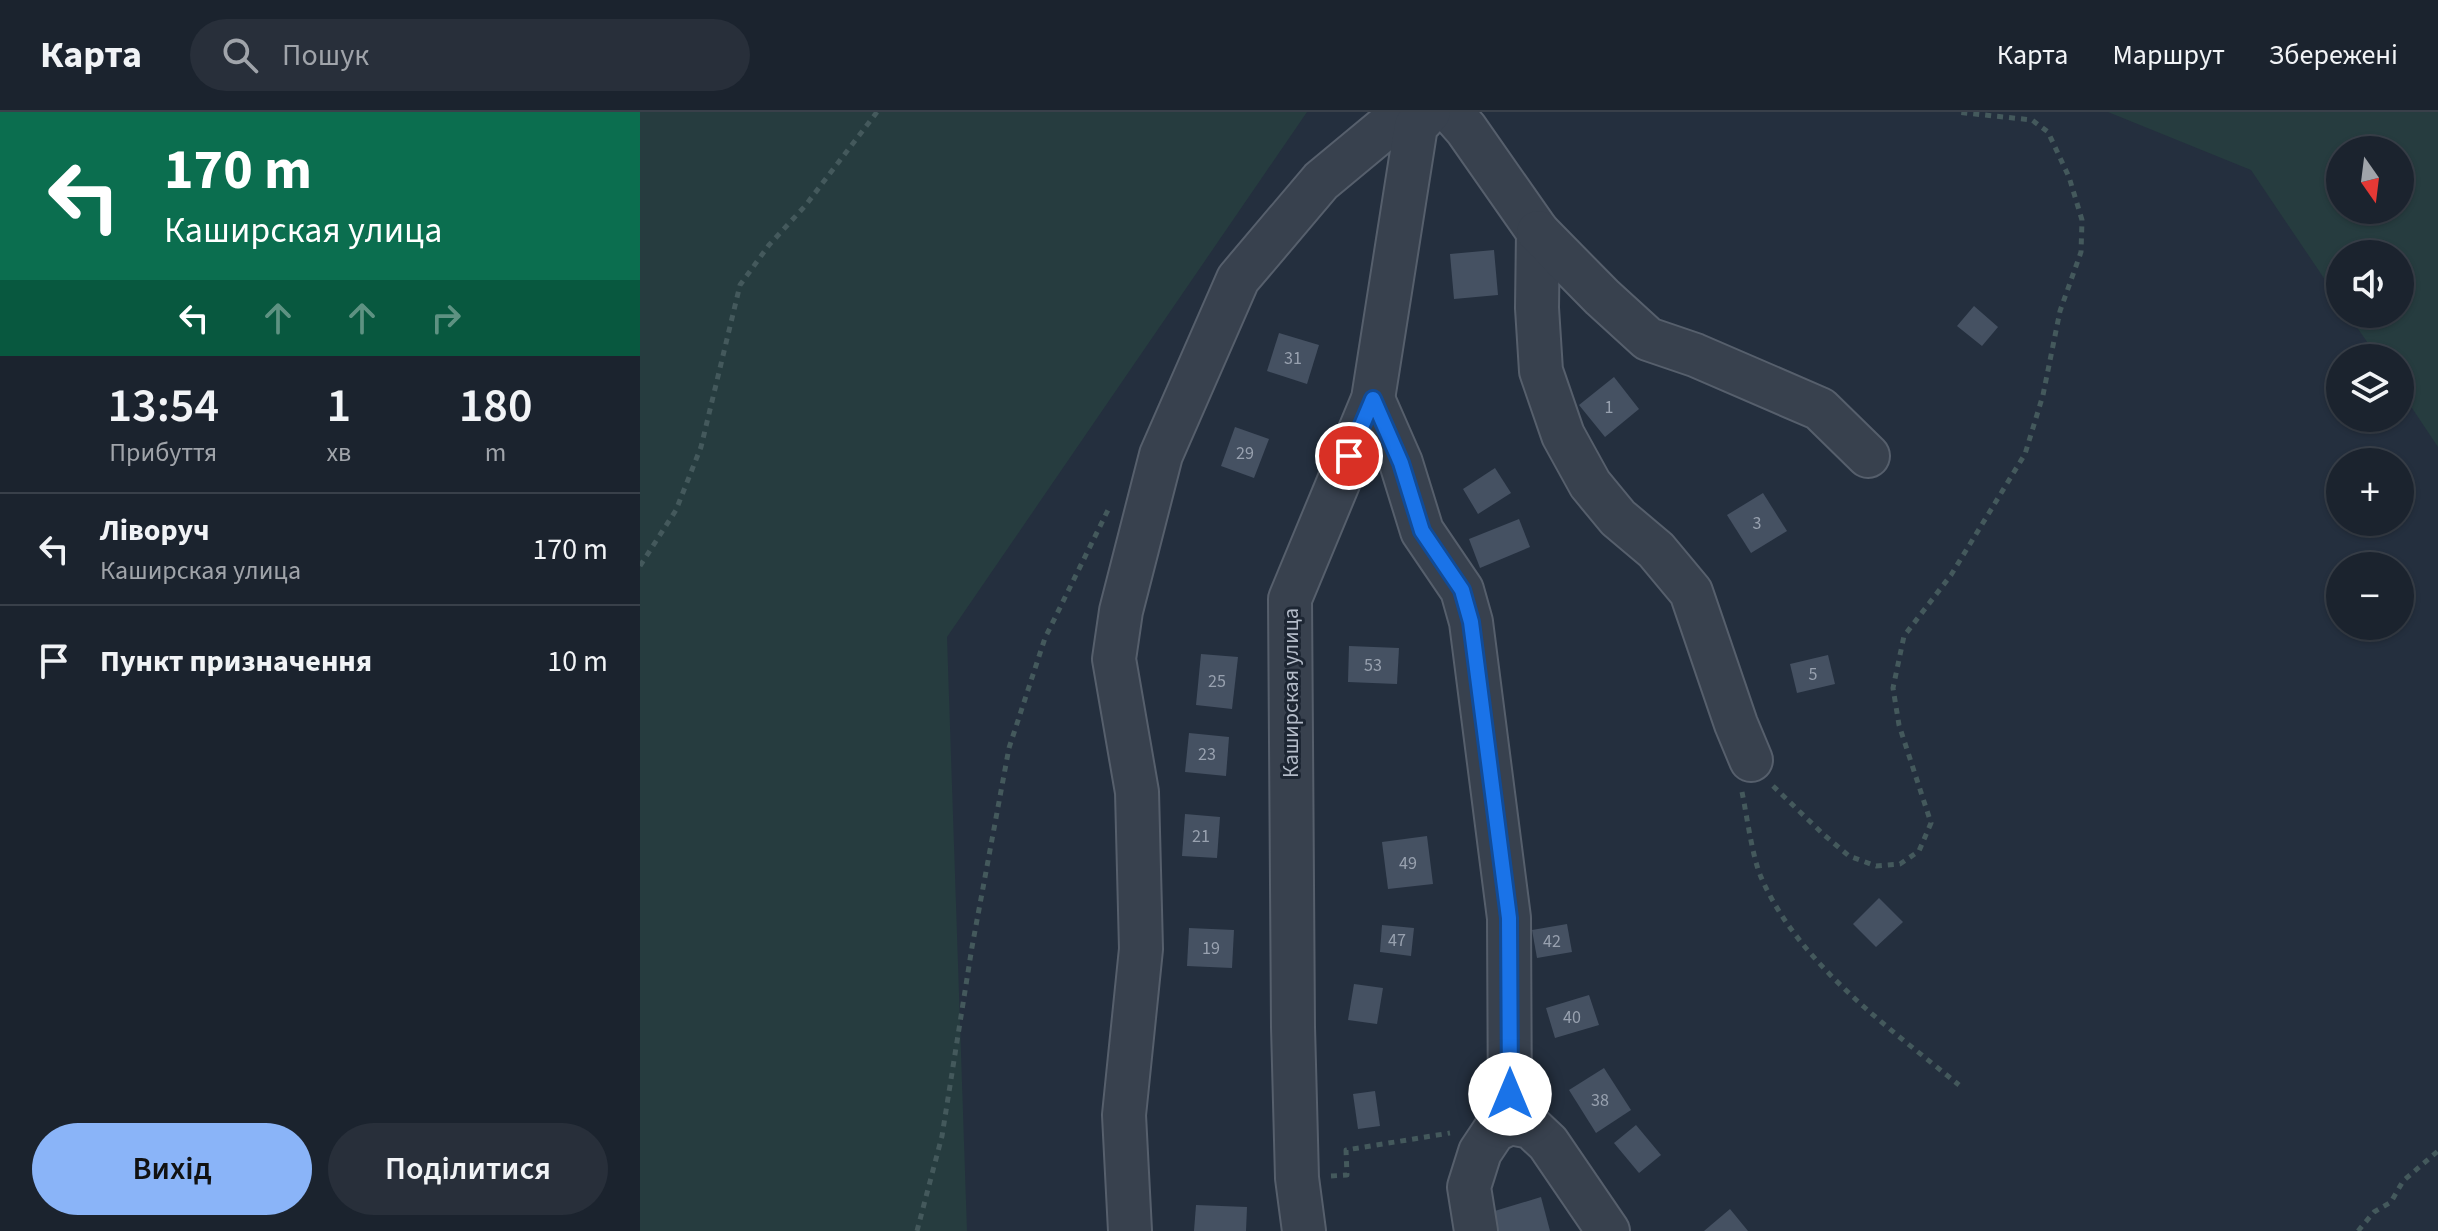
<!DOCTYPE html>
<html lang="uk">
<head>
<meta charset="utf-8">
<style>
  body { margin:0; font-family:"Source Sans 3",sans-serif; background:#282f3a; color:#f1f3f6; height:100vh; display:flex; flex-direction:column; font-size:30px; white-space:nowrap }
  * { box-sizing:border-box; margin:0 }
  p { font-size:26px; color:#a0a4aa }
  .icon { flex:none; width:44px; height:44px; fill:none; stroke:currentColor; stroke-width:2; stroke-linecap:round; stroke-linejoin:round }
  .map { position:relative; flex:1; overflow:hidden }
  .drawer { display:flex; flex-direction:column; background:#1b232e; width:640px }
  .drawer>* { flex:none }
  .top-card { background:#0b6e4f; color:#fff; overflow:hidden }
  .needle { width:52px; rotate:166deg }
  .fabs { position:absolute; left:1686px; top:24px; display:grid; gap:16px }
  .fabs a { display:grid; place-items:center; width:88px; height:88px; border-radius:50%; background:#1b232e; box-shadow:0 2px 6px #0004,0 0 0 2px #39404a; font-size:40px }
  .pin { position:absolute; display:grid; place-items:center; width:68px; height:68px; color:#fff; margin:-34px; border:4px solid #fff; border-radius:50%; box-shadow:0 2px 8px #0007 }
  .me { position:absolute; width:88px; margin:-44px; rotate:0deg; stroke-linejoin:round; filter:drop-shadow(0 0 6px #0008) }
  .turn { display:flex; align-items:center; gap:28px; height:168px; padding:0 32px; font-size:36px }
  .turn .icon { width:104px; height:104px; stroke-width:2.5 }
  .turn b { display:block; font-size:56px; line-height:68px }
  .lanes { display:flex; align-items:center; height:76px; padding:0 32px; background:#0003; justify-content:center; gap:40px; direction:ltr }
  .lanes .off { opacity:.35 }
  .eta { display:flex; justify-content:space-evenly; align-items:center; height:136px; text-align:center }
  .eta b { font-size:48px; font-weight:600; line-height:56px }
  .cta { display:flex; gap:16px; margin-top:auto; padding:16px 32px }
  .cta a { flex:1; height:92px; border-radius:48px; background:#8ab4f8; color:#111; font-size:32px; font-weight:600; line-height:92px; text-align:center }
  .cta a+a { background:#282f3a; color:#f1f3f6 }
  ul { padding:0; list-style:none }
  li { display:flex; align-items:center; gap:24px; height:112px; padding:0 32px; border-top:2px solid #39404a }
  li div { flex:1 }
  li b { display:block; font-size:30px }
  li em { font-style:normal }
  header { display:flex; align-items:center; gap:48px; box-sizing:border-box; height:112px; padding:0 40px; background:#1b232e; border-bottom:2px solid #39404a }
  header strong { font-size:38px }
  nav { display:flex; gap:44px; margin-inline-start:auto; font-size:28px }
  .search { width:560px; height:72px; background:#282f3a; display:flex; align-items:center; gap:20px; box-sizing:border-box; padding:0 28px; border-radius:44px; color:#a0a4aa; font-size:30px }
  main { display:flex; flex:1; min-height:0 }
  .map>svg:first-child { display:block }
</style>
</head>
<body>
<header>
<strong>Карта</strong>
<div class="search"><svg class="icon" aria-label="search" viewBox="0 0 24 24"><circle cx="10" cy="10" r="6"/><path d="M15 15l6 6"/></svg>Пошук</div>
<nav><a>Карта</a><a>Маршрут</a><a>Збережені</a></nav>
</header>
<main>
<section class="drawer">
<div class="top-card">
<div class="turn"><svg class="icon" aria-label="left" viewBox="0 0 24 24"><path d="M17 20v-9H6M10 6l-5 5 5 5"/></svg><div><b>170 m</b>Каширская улица</div></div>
<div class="lanes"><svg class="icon" aria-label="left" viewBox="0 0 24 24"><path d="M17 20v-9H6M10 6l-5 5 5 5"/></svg><svg class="icon off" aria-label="ahead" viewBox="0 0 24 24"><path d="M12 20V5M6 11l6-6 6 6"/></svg><svg class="icon off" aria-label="ahead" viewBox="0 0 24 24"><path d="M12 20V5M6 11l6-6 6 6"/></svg><svg class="icon off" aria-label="right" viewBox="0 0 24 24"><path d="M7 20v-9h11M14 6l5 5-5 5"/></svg></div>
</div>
<div class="eta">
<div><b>13:54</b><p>Прибуття</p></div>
<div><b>1</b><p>хв</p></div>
<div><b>180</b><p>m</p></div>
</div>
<ul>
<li><svg class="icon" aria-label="left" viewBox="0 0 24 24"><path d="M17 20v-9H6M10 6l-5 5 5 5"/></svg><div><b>Ліворуч</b><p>Каширская улица</p></div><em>170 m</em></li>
<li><svg class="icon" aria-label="arrive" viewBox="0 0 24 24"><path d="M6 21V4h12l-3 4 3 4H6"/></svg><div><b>Пункт призначення</b></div><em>10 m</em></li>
</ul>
<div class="cta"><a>Вихід</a><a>Поділитися</a></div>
</section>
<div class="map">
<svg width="1798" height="1119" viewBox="0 0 1798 1119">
  <rect width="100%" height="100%" fill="#242f3e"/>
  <g fill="#263c3f" fill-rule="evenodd">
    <polygon points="0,0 667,0 307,525 327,1119 0,1119"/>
    <path d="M1468,0H1798V335L1760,278V246H1738L1708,202H1760V142H1700V190L1611,58ZM1700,38H1760V98H1700Z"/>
  </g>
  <g fill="#455162">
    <polygon points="854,138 858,183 814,187 810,142"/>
    <polygon points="1334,194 1358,215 1342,234 1317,214"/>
    <polygon points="639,221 679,233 667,272 627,259"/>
    <polygon points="974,265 999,297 965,325 939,293"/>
    <polygon points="595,315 629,327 614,366 581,354"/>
    <polygon points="855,356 871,381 838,402 823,377"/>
    <polygon points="1123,381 1147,419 1111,441 1087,403"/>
    <polygon points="879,407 890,435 840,456 829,427"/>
    <polygon points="709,534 759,536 757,572 708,570"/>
    <polygon points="561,542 598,545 592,597 556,593"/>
    <polygon points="1188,543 1195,572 1157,581 1150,552"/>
    <polygon points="549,621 589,625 586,664 545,660"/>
    <polygon points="545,702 580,705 577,746 542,744"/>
    <polygon points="787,724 793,772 748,777 742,730"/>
    <polygon points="1239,786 1263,810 1236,835 1213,812"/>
    <polygon points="927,812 932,840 897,846 892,818"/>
    <polygon points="742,813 774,816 771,844 740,840"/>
    <polygon points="549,816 594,818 592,856 547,854"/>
    <polygon points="714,872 743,876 737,912 708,908"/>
    <polygon points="949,883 959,913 915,926 906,896"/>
    <polygon points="964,956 991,998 956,1021 929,978"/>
    <polygon points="735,979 740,1014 718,1017 713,982"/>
    <polygon points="996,1013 1021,1043 999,1061 974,1031"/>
    <polygon points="901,1085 910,1119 854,1119 848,1101"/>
    <polygon points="556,1093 607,1095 606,1119 554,1119"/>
    <polygon points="1090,1097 1108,1119 1064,1119"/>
  </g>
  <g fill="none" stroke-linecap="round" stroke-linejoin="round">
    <g stroke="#565f6c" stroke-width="46">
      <g id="minor">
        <polyline points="811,0 826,17 898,120 897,196 901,259 923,323 950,372 978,406 1016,438 1051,480 1096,612 1111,648"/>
        <polyline points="898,120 962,185 1008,227 1055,243 1180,297 1228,344"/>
        <polyline points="733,287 761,351 782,419 822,478 831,510 869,806 870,1011 854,1019 840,1040 829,1075 836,1119"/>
        <polyline points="870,1011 891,1015 908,1031 968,1119"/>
        <polyline points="490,1119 484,1003 501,837 497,680 474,547 481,499 521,343 598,167 681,69 764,0"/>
        <polyline points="664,1119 657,1066 653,915 650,487 733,287 776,14 789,0"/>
      </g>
    </g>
    <g stroke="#44595c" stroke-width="5" stroke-dasharray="6 6" stroke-linecap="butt">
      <polyline points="0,454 36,398 61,335 100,173 129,133 165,94 237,0"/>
      <polyline points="1133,674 1183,722 1209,744 1236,754 1260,752 1279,739 1291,711 1259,613 1253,576 1264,524 1311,463 1385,342 1403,283 1420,199 1441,140 1442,108 1429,65 1408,20 1392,8 1316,0"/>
      <path d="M1102,680C1107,704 1112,744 1121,765C1158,851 1248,915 1319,973"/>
      <polyline points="691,1064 707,1063 706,1038 810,1021"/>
      <polyline points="277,1119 302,1024 332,835 369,636 405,526 468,398"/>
      <polyline points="1718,1119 1734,1100 1751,1090 1763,1069 1798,1039"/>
    </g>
    <use href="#minor" stroke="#38414e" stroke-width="42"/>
  </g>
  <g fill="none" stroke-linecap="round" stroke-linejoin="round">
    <g stroke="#114b97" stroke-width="20">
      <polyline id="route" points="709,344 733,287 761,351 782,419 822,478 831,510 869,806 870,982"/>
    </g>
    <use href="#route" stroke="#1a73e8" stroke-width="14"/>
  </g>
  <g text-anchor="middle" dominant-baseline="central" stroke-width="6" stroke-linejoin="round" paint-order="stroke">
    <g font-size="18" fill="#98a1af">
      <text x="653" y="246">31</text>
      <text x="969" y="295">1</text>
      <text x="605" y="341">29</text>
      <text x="1117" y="411">3</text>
      <text x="733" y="553">53</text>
      <text x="1173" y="562">5</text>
      <text x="577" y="569">25</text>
      <text x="567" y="642">23</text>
      <text x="561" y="724">21</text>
      <text x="768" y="751">49</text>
      <text x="757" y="828">47</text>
      <text x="912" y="829">42</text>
      <text x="571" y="836">19</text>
      <text x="932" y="905">40</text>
      <text x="960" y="988">38</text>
    </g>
    <g font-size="22" fill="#b4bcc9" stroke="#1d2633">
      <text transform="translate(651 581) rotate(-90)">Каширская улица</text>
    </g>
  </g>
</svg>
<div class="fabs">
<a><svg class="needle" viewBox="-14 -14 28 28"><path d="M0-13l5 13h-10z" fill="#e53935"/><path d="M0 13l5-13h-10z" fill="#a0a4aa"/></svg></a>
<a><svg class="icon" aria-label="sound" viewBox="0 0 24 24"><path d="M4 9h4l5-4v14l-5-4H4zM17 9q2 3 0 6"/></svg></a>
<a><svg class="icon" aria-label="layers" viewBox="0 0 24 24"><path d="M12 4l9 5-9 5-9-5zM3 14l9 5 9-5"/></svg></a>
<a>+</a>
<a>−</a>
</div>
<div class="pin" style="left:709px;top:344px;background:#d93025"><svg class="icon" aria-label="arrive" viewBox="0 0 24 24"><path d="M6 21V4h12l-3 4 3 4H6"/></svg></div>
<svg class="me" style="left:870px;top:982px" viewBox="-20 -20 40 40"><circle r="19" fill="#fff"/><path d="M0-13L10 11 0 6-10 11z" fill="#1a73e8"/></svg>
</div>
</main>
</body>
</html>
